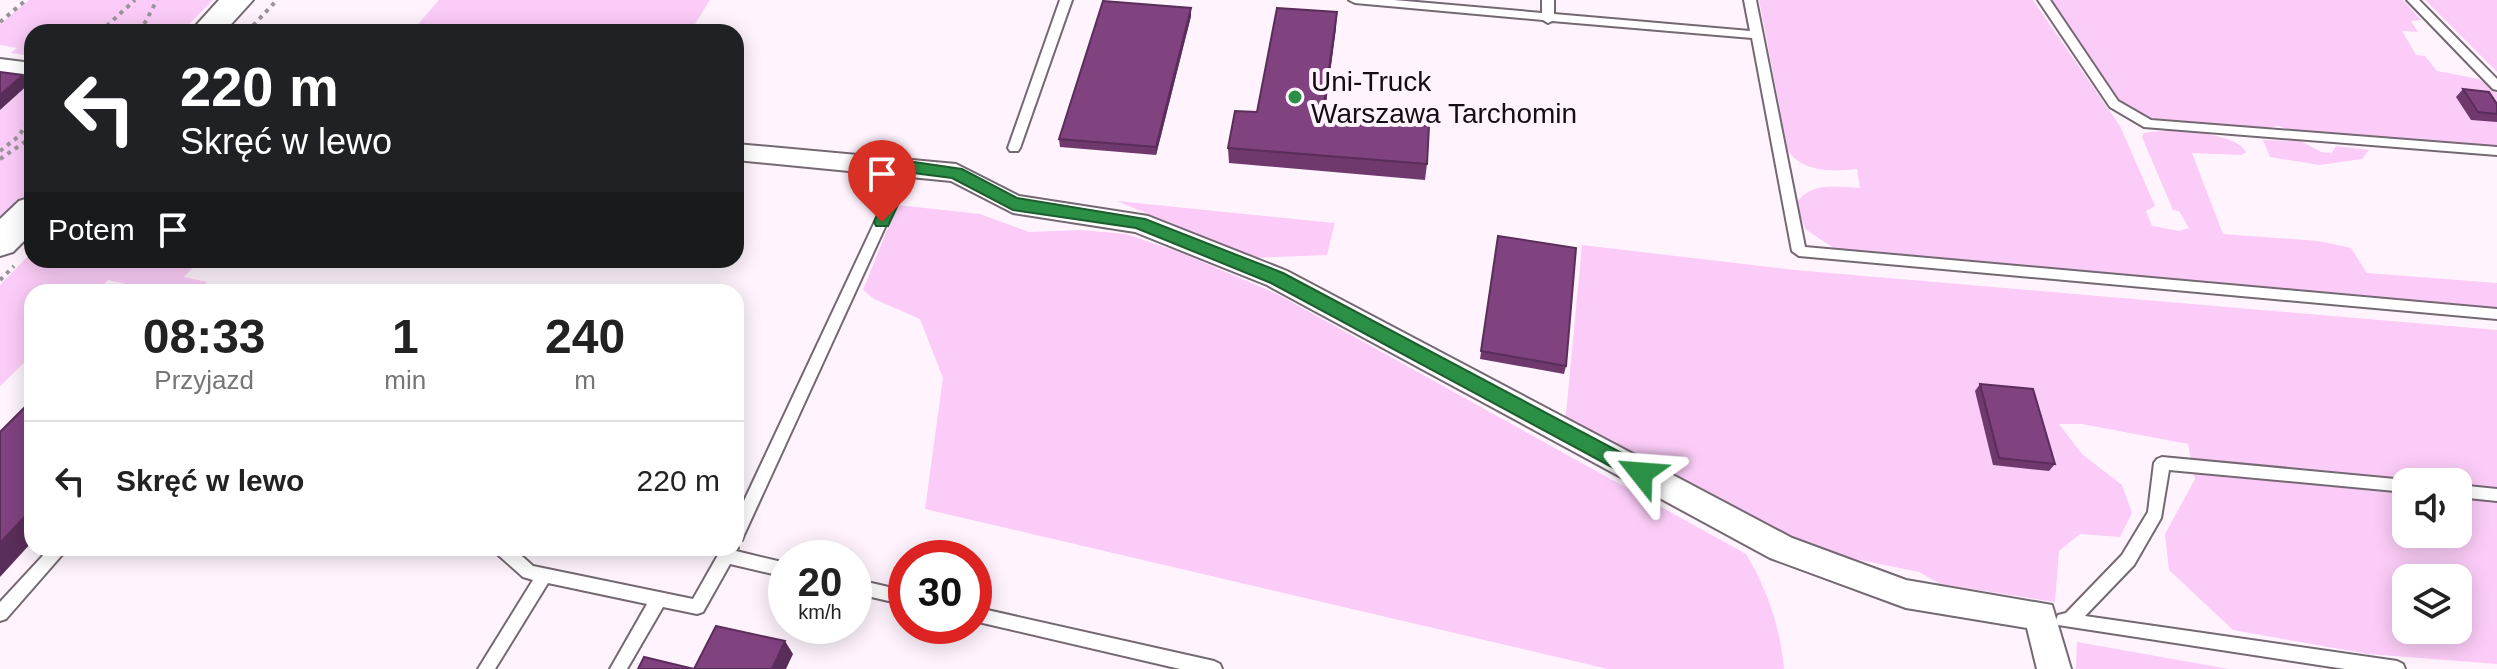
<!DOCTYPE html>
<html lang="pl">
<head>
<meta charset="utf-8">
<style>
  body { margin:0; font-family:Arial,sans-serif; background:#f2f2f2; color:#222; height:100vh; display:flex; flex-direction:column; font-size:30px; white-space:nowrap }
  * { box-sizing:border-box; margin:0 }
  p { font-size:26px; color:#767676 }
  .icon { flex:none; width:44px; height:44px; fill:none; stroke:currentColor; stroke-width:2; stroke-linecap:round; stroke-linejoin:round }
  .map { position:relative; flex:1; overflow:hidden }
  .details { position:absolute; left:24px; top:284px; width:720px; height:272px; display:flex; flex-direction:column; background:#fff; border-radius:24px; box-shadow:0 4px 20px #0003 }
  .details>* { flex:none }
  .banner { position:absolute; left:24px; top:24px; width:720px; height:244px; border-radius:24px; box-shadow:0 4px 20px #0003; background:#202124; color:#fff; overflow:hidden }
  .tools { position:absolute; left:2392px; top:468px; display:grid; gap:16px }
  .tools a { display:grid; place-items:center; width:80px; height:80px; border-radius:16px; background:#fff; box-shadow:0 4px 20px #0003; font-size:40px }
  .speed { position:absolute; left:768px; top:540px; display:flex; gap:16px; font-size:40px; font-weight:700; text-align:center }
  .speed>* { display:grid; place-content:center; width:104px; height:104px; border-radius:50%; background:#fff; box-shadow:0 4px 20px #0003; line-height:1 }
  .speed small { font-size:20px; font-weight:400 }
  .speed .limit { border:12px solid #d22; background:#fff; color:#111 }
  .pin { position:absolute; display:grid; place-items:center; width:68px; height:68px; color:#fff; margin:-82px -34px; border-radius:50% 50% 50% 0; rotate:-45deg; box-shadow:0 0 8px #0007 }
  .pin .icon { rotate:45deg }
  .me { position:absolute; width:88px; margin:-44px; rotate:298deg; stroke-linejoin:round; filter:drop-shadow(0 0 6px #0008) }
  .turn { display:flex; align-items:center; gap:28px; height:168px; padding:0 24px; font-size:36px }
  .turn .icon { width:104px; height:104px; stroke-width:2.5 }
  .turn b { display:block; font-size:56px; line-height:68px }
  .then { display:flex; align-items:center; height:76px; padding:0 24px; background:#0003; gap:16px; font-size:30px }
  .eta { display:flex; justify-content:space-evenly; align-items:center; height:136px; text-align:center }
  .eta b { font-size:48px; font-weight:700; line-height:56px }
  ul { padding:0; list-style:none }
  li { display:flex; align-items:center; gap:24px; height:120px; padding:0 24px; border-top:2px solid #e0e0e0 }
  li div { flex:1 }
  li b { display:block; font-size:30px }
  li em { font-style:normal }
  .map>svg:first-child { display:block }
</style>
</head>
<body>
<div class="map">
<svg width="2497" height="669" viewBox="0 0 2497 669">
  <rect width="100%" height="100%" fill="#fff4fe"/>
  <g fill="#fbccf8" fill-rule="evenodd">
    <polygon points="29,0 213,0 181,32 32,32 32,56 11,53 17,48 0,45 0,24"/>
    <polygon points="439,0 710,0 690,32 411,32"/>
    <path d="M1759,0H2033L2120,126L2155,206L2146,211L2152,226L2179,231L2189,228L2179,211L2173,210L2142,137L2144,133C2166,128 2235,131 2246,152L2242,155L2192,153L2223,234L2319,241L2351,248L2367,273L2497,283V308L1835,249L1805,229L1796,203C1813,181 1834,187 1860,188L1857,169C1833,172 1803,172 1788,151Z"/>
    <polygon points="2052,0 2403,0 2421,20 2411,21 2418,32 2402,31 2416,55 2425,56 2437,71 2479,79 2497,93 2497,102 2492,106 2497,115 2497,147 2286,129 2279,126 2267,128 2148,118 2121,103"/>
    <polygon points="2425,0 2497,0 2497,72"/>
    <polygon points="30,83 32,192 0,223 0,110"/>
    <polygon points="2263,140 2301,141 2321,152 2332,153 2336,146 2369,150 2362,159 2320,165 2270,157"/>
    <polygon points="1117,201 1335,223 1327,255 1252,258"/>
    <path d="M897,205L980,214L1029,232L1081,230L1126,234L1179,252L1277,294L1746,554C1768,591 1780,626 1784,669H1608L925,509L943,378L920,319L874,299L863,290Z"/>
    <path d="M1582,245L1795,270L2497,330V664L2368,654L2233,630L2169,570L2165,534L2195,479L2188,444L2082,424H2059L2082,454L2122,485L2132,513L2120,537L2080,534L2059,551L2055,602L1940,584L1919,572L1850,558L1774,530L1565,424ZM2406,482H2458V534H2406ZM2406,578H2458V630H2406Z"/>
    <polygon points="32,252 32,260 200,260 184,277 207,282 197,292 163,292 108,280 96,292 32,292 32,355 0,386 0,285"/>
    <polygon points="2077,642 2229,669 2076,669"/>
  </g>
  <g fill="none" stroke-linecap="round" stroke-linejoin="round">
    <g stroke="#746873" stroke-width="4">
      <g id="service">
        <polygon points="1060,0 1072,0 1020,148 1018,151 1010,151 1008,148"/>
        <polygon points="1349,0 1394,0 1542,13 1542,0 1554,0 1554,14 1750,31 1744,0 1756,0 1805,247 2497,309 2497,319 1799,256 1792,251 1752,38 1552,21 1548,23 1543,20 1355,3"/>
        <polygon points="2038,0 2050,0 2118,101 2151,120 2497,147 2497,155 2144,127 2110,107"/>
        <polygon points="2407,0 2419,0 2497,79 2497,90 2493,89"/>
        <polygon points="907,162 913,166 744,535 742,540 736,542 736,518 901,166"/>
        <polygon points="2162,457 2406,480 2412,482 2406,482 2406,492 2169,470 2161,518 2134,565 2085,616 2397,661 2403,664 2405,669 2345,669 2058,625 2056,620 2058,615 2066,613 2122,555 2148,512 2154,463 2157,459"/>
        <polygon points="2458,485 2497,489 2497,501 2458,497"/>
        <polygon points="736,544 738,548 736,551 786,563 786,577 730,564 703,612 697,614 663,607 627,669 610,669 647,604 548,583 495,669 478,669 533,580 523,577 496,553 494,548 513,548 533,566 693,599 722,548 736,548"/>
        <polygon points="50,548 68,548 6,619 0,621 0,602"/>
        <polygon points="854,579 906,591 906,605 854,593"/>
        <polygon points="974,607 1214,661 1220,664 1222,669 1180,669 974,621"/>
      </g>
    </g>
    <g stroke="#746873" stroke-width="4">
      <g id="minor">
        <polygon points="0,59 32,63 32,79 0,75"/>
        <polygon points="736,144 956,164 1019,196 1148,216 1287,271 1792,538 1906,580 2052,605 2071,669 2037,669 2027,628 1906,608 1770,558 1267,285 1135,232 1013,213 951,181 736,160"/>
      </g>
    </g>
    <g stroke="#746873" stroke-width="4">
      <g id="secondary">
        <polygon points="219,0 253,0 224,32 190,32"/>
        <polygon points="32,197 32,233 13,252 0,256 0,219 19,201"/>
      </g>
    </g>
    <g stroke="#9b939b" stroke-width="4" stroke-dasharray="4 5" stroke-linecap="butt">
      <polyline points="0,22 26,0"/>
      <polyline points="100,32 135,0"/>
      <polyline points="140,32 157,0"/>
      <polyline points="247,32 277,0"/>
      <polyline points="0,151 19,136 32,115"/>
      <polyline points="0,159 32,137"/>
      <polyline points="0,280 14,266"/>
    </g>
    <use href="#service" fill="#fff" fill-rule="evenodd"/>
    <use href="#minor" fill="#fff" fill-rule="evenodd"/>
    <use href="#secondary" fill="#fff" fill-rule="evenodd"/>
  </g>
  <g fill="#6f396e">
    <polygon points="1191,8 1191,16 1156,155 1060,147 1059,139"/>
    <polygon points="1336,28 1324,118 1427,164 1425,180 1229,163 1228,148 1257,112"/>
    <polygon points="2463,89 2497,104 2497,122 2471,120 2456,97"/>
    <polygon points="1498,236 1566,366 1564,374 1480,359"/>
    <polygon points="1980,384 2055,464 2049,471 1993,465 1975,391"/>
  </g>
  <g fill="#5a2e5a">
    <polygon points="1191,8 1191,16 1156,155 1156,147"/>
    <polygon points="1337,12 1336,28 1322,133 1322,118"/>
    <polygon points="23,75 30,83 0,110 0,95"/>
    <polygon points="740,461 743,468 736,481 736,467"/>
    <polygon points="32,509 32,542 0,577 0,543"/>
    <polygon points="785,641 793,654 786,669 772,669"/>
  </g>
  <g fill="#814280" stroke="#5a2e5a" stroke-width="2">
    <polygon points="1103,1 1191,8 1156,147 1059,139"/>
    <polygon points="1277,8 1337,12 1322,118 1429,126 1427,164 1228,148 1235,111 1257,112"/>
    <polygon points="0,72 23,75 0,95"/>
    <polygon points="2463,89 2489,92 2497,104 2497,114 2478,112"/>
    <polygon points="1498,236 1576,248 1566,366 1481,351"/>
    <polygon points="1980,384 2033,389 2055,464 1999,458"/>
    <polygon points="32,400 32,509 0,543 0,432"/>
    <polygon points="716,626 785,641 772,669 638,669 644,657 694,669"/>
  </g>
  <polygon fill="#2b8f45" stroke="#1c5d2d" stroke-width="2" points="907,161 962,169 1017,198 1145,219 1283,273 1648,467 1651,473 1648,479 1641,481 1634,479 1271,283 1136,228 1013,210 952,178 913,173 888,226 876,226 874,222 899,166"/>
  <circle fill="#2b8f45" stroke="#fff4fe" stroke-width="3" cx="1295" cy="97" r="8"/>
  <g text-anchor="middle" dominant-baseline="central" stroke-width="8" stroke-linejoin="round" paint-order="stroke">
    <g font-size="28" fill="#130e13" stroke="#fff4fe" text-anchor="start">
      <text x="1311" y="81">Uni-Truck<tspan x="1311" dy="32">Warszawa Tarchomin</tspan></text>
    </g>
  </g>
</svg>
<div class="tools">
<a><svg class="icon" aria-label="sound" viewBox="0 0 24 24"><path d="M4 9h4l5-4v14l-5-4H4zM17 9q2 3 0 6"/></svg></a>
<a><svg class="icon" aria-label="layers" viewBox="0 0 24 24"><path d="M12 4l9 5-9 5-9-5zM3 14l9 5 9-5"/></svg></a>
</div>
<div class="speed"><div>20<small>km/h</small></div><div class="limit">30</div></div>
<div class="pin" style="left:882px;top:222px;background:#d93025"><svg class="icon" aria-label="arrive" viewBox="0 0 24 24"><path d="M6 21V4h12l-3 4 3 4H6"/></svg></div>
<svg class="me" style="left:1641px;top:473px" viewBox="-20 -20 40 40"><path d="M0-17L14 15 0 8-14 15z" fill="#2b8f45" stroke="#fff" stroke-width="4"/></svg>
<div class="banner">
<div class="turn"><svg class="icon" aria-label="left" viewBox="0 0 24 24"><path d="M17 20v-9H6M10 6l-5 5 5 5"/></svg><div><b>220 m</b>Skręć w lewo</div></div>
<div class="then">Potem<svg class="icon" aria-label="arrive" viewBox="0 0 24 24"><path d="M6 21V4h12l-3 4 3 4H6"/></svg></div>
</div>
<section class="details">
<div class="eta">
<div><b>08:33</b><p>Przyjazd</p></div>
<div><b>1</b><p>min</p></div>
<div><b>240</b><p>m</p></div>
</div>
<ul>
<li><svg class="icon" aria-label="left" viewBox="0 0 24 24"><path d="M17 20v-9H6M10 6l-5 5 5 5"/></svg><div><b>Skręć w lewo</b></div><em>220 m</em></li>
</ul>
</section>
</div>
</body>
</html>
